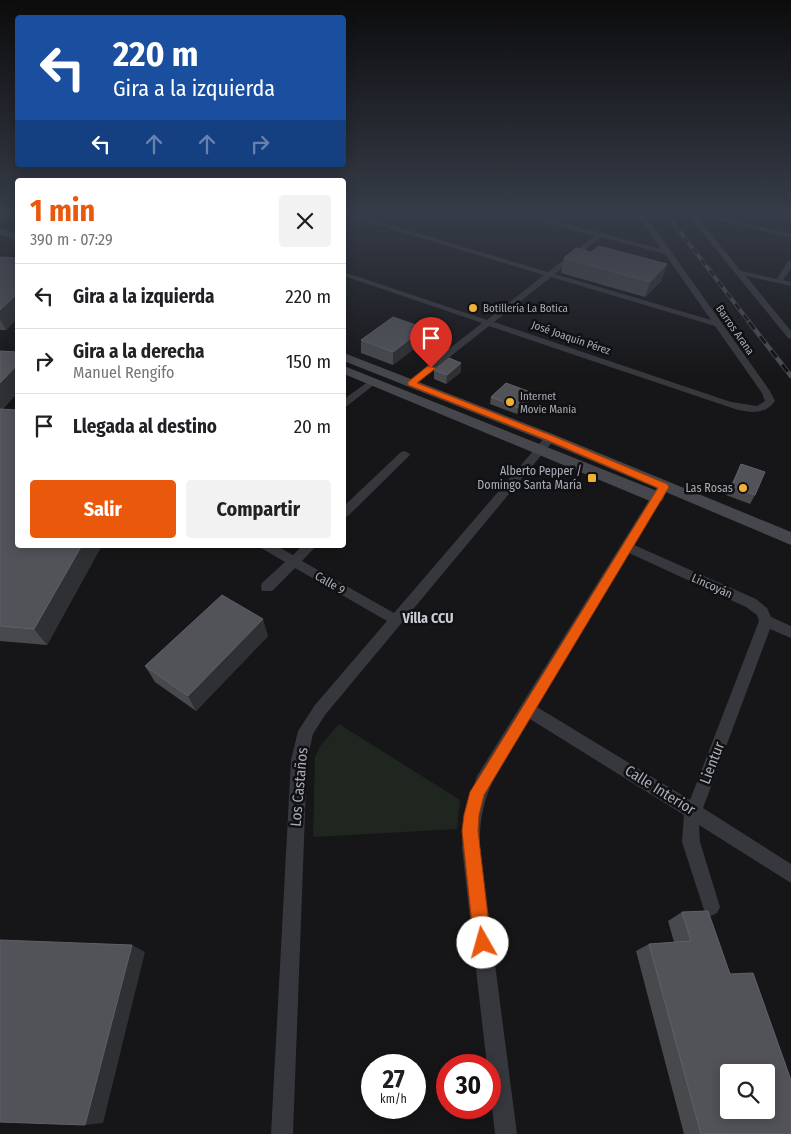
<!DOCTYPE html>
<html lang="es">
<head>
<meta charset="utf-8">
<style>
  body { margin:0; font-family:"Fira Sans Condensed",sans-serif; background:#f2f2f2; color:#202124; height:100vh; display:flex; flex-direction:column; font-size:19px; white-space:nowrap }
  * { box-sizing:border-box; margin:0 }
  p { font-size:16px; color:#757577 }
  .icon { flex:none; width:28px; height:28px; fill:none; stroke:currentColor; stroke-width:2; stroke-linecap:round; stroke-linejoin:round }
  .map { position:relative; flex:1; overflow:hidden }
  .panel { position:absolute; left:15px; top:178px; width:331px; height:370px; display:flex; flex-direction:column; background:#fff; border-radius:5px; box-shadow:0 2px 12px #0003 }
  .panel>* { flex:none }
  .hud { position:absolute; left:15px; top:15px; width:331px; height:152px; border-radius:5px; box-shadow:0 2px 12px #0003; background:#1a4fa0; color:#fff; overflow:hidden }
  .fabs { position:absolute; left:720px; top:1064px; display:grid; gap:10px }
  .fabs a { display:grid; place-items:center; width:55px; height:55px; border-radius:5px; background:#fff; box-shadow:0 2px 12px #0003; font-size:25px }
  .speed { position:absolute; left:361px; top:1054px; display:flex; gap:10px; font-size:25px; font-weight:700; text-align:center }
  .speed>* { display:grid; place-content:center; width:65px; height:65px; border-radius:50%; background:#fff; box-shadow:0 2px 12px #0003; line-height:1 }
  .speed small { font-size:12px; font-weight:400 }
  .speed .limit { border:8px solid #d22; background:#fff; color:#111 }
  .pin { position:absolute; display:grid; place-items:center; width:42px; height:42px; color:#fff; margin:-51px -21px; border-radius:50% 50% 50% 0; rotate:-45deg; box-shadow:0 0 5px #0007 }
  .pin .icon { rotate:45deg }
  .me { position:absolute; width:55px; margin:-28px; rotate:353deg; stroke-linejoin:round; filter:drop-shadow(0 0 4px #0008) }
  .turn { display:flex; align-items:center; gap:18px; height:105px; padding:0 15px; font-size:22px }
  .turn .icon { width:65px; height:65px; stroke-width:2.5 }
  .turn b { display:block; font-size:35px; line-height:42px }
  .lanes { display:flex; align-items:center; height:48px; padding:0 15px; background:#0003; justify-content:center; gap:25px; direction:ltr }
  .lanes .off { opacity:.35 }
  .round { display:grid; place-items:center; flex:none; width:52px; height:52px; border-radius:5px; background:#f2f2f2 }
  .overview { display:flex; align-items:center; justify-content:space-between; height:85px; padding:0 15px }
  h1 { font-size:30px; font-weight:700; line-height:38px; color:#ea580c }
  .primary-button { display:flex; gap:10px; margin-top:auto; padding:10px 15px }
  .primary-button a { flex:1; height:58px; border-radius:5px; background:#ea580c; color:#fff; font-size:20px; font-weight:700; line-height:58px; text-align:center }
  .primary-button a+a { background:#f2f2f2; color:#202124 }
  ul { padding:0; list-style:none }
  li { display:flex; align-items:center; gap:15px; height:65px; padding:0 15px; border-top:1px solid #e0e0e0 }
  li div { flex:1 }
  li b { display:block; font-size:19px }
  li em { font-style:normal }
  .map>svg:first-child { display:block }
</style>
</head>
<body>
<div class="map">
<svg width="791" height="1134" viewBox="0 0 791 1134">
  <rect width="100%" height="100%" fill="#161618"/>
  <polygon fill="#1e261f" points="339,724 460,800 457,829 313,837 315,757 321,745"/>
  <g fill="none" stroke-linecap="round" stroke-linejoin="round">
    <g fill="#37383d" fill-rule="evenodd">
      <path d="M344,215H356L548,272L595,236L520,215H533L661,249L638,215H645L770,391L775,401C765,415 751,413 735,409L489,326L414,385H408V381L482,323L344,276V272L487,320L544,275ZM601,237L665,254L711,320L555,274ZM551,277L715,326L762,393L765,401L757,406L731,402L494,322Z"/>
      <polygon points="688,215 695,215 741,271 777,279 788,261 791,261 791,269 783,280 791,282 791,286 746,276 791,331 791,339 788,338"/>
      <polygon points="699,215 712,215 791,234 791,238"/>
      <polygon points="372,379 377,382 375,384 347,406 344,407 344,399"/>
      <polygon points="550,435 555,438 554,440 325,715 313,734 307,760 293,1134 271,1134 291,760 298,731 315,705 387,621 295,568 272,591 262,591 261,587 262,583 285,562 261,548 259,545 275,545 293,555 303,545 317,545 302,561 394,613 546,436"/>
      <polygon points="405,451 410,454 409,456 348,516 344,517 344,506 401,452"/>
      <path d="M663,483L669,487L634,545L756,599L767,608L771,617L791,626V638L770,629L703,808L791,864V883L699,825L700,842L720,907L717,913L711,916L705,913L682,842L684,815L530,719C502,765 478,791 480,848L517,1134H495L490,1090V1065H487L462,848L464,814L477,776L659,484ZM629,553L746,607L757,615L759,621L690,800L537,707Z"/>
    </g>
    <g fill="#45474d" fill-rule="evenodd">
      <polygon points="0,228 18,234 18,241 0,234"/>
      <polygon points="344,353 555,435 791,532 791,545 545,441 344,361"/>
      <polygon points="344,366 662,493 664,497 662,501 656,502 650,501 344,374"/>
    </g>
    <g stroke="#4a4c52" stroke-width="4">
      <polyline id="rail-far1" points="667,215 750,323"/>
    </g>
    <g stroke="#4a4c52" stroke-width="4.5">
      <polyline id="rail" points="749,322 791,376"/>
    </g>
    <use href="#rail-far1" stroke="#111113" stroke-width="2.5" stroke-dasharray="7" stroke-linecap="butt"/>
    <use href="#rail" stroke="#111113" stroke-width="3" stroke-dasharray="9" stroke-linecap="butt"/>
  </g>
  <g fill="#47494d">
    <polygon points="0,258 18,258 18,318 6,330 0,330"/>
    <polygon points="564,258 662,280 645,297 561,273"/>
    <polygon points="424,328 424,341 393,365 361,353 361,340"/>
    <polygon points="0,351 18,352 18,392 3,409 18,545 102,545 47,645 0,641"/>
    <polygon points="461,363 461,372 446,384 434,379 434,370"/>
    <polygon points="533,393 531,400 517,414 490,404 491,397"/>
    <polygon points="741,464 755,495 750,504 726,495"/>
    <polygon points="268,636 196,711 155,682 145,666"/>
    <polygon points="682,912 730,974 791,1134 684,1134 636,951 649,944 674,942 668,921"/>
  </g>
  <g fill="#2f3033">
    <polygon points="667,264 662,280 645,297 650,282"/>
    <polygon points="18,293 18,318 6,330 0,319 0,310"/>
    <polygon points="424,328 424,341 393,365 393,352"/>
    <polygon points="461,363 461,372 446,384 447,375"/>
    <polygon points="18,364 18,392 0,412 0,383"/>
    <polygon points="533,393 531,400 517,414 518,408"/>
    <polygon points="82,545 102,545 47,645 34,629"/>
    <polygon points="263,619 268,636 196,711 188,696"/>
    <polygon points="132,945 145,952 103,1123 85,1125"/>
  </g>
  <g fill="#525359" stroke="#5f6168" fill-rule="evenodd">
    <polygon points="599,246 667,264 650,282 564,258 576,248 591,252"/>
    <polygon points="0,257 18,258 18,293 0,310"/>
    <polygon points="393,317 424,328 393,352 361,340"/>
    <polygon points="0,351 18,352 18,364 0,383"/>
    <polygon points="449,358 461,363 447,375 434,370"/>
    <polygon points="506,383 533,393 518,408 491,397"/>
    <polygon points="0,409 18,410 18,545 82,545 34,629 0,626"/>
    <polygon points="741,464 765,472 755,495 732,486"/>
    <polygon points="222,595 263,619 188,696 145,666"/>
    <path d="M708,911L730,974L753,973L791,1080V1134H701L649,944L691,941L682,912ZM729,1072H766V1110H729Z"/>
    <polygon points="0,940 132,945 85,1125 0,1122"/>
  </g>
  <linearGradient id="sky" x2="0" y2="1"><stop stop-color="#0c0c0d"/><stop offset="0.57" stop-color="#363c48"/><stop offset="1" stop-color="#363c48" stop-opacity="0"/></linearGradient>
  <rect width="791" height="374" fill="url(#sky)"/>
  <polygon fill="#ea580c" stroke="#983908" points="428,366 436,368 417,383 553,436 667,484 669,487 484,795 479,815 478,831 491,943 489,949 483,952 477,949 474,943 462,831 464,815 470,792 658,488 547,440 408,385 408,382"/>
  <g fill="#f2b134" stroke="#111113" stroke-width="2">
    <circle cx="473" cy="308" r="5"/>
    <circle cx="510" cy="402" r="5"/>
    <rect x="587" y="473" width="10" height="10" rx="2.5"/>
    <circle cx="743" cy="488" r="5"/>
  </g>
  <g text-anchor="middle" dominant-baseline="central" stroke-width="5" stroke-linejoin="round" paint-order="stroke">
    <g font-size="11" fill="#a8adb8" stroke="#111113" text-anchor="start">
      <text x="483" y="308">Botillería La Botica</text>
      <text x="520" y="396">Internet<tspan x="520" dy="13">Movie Mania</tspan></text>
    </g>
    <g font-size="11" fill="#a8adb8" stroke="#111113">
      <text transform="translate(735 330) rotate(55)">Barros Arana</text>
      <text transform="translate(571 338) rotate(19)">José Joaquín Pérez</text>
    </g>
    <g font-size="12" fill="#a8adb8" stroke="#111113" text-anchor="end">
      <text x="582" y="471">Alberto Pepper /<tspan x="582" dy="14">Domingo Santa María</tspan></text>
      <text x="733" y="488">Las Rosas</text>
    </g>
    <g font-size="12" fill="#a8adb8" stroke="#111113">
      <text transform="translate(330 583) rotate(30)">Calle 9</text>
      <text transform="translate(712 586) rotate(24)">Lincoyán</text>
    </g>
    <g font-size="14" font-weight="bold" fill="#c9ccd4" stroke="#111113">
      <text x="428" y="618">Villa CCU</text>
    </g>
    <g font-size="15" fill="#a8adb8" stroke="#111113">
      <text transform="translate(712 763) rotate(-69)">Lientur</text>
      <text transform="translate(299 787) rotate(-85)">Los Castaños</text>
      <text transform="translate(660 790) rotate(32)">Calle Interior</text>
    </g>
  </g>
</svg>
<div class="fabs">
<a><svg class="icon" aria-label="search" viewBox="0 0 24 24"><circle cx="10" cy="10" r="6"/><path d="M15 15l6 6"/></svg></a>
</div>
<div class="speed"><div>27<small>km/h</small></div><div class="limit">30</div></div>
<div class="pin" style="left:431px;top:368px;background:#d93025"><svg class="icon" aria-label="arrive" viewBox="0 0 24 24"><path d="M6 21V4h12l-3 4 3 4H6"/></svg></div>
<svg class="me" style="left:483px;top:943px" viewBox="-20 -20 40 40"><circle r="19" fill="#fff"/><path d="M0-13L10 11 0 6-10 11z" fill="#ea580c"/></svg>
<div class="hud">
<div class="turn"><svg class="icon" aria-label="left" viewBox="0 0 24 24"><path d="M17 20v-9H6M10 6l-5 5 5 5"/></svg><div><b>220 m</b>Gira a la izquierda</div></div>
<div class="lanes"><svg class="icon" aria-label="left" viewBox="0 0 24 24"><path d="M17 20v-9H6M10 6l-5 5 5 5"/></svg><svg class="icon off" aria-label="ahead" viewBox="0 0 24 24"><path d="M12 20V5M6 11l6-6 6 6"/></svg><svg class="icon off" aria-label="ahead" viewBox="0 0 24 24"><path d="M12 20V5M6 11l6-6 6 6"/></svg><svg class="icon off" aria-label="right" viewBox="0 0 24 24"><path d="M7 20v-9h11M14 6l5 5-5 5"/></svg></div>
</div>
<section class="panel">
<div class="overview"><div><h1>1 min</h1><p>390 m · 07:29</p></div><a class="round"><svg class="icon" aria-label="close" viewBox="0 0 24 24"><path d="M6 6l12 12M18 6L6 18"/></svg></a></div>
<ul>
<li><svg class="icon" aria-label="left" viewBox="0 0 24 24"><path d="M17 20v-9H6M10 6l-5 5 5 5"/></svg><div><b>Gira a la izquierda</b></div><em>220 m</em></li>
<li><svg class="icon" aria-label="right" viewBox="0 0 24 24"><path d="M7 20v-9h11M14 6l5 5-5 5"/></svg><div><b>Gira a la derecha</b><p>Manuel Rengifo</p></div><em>150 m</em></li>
<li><svg class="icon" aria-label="arrive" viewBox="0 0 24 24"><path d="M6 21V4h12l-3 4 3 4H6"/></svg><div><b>Llegada al destino</b></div><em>20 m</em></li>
</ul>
<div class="primary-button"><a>Salir</a><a>Compartir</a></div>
</section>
</div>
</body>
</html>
